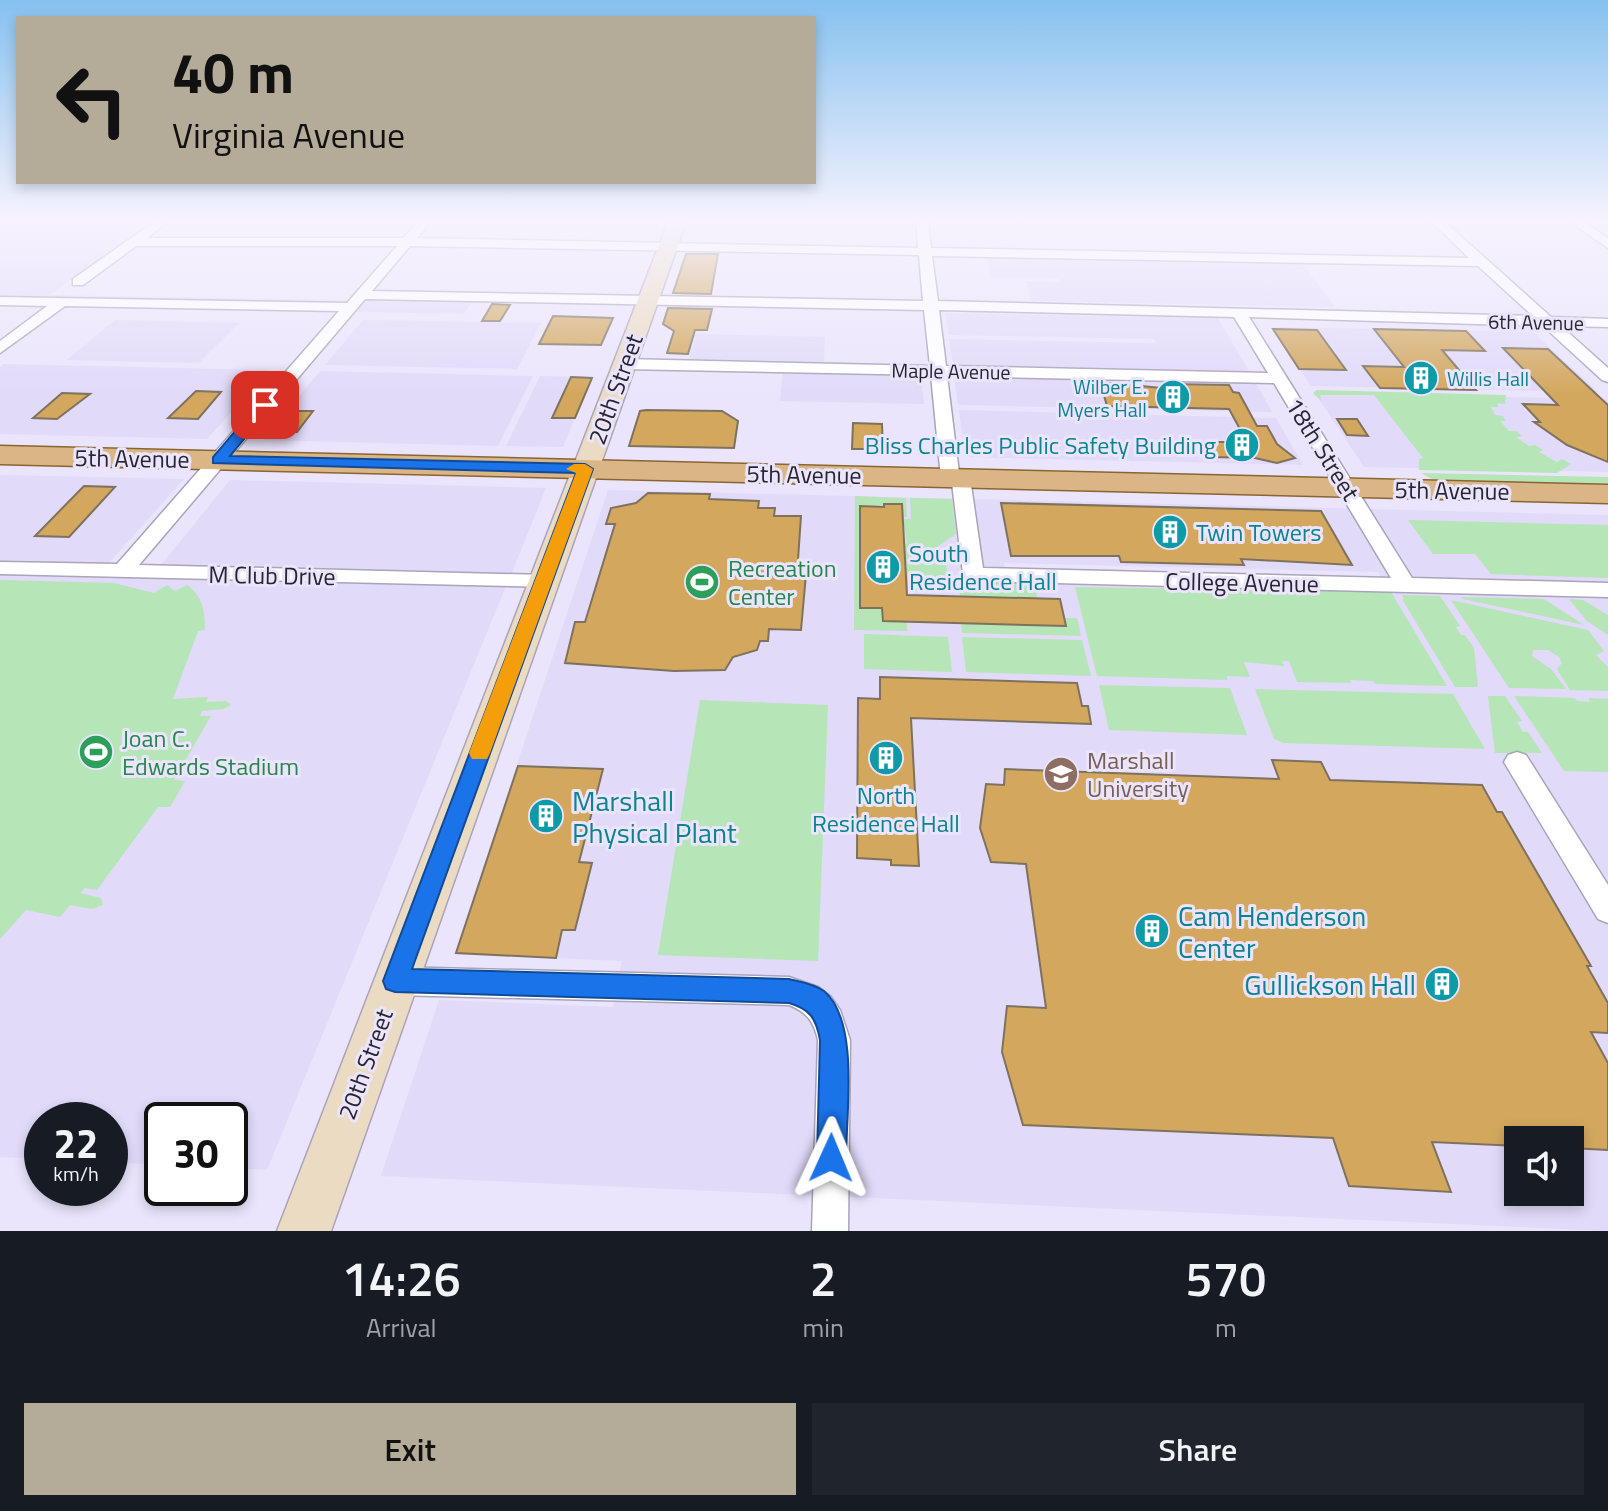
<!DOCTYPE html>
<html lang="en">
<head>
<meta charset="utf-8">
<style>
  body { margin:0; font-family:"Titillium Web",sans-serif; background:#20242c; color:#f1f3f6; height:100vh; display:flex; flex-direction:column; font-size:30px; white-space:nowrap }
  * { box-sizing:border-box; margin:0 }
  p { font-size:26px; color:#9ea1a6 }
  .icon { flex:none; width:44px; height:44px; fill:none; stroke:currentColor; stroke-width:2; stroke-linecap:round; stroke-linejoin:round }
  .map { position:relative; height:1231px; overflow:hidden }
  .side { display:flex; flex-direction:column; background:#171b24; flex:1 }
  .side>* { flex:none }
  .banner { position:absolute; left:16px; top:16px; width:800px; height:168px; border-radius:0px; box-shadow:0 4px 12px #0003; background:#b4ac98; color:#111; overflow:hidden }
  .tools { position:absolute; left:1504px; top:1126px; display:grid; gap:16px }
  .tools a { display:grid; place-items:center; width:80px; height:80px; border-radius:0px; background:#171b24; box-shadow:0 4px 12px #0003; font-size:40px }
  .speed { position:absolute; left:24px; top:1102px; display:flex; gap:16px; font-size:40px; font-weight:700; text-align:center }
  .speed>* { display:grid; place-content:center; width:104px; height:104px; border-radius:50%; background:#171b24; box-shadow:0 4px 12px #0003; line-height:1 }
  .speed small { font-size:20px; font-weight:400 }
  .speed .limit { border:4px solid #111; border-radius:12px; background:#fff; color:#111 }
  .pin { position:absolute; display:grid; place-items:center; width:68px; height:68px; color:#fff; margin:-34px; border-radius:16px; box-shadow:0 4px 12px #0006 }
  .me { position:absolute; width:88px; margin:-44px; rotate:1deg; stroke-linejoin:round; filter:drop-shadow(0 0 6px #0008) }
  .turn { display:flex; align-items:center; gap:28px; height:168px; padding:0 24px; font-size:36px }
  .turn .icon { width:104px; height:104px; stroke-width:2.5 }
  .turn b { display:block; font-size:56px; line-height:68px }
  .eta { display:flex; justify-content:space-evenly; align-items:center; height:136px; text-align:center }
  .eta b { font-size:48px; font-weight:600; line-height:56px }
  .primary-button { display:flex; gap:16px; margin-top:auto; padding:16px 24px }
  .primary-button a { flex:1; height:92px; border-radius:0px; background:#b4ac98; color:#111; font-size:32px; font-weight:600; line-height:92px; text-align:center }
  .primary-button a+a { background:#20242c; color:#f1f3f6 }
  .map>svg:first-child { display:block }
</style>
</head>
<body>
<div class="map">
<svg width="1608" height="1231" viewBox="0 0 1608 1231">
  <rect width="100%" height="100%" fill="#eae5fc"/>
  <g fill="#e1daf9" fill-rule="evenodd">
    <polygon points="0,222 151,222 50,295 471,303 464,314 0,305"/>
    <polygon points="1108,257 1300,260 1335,307 1032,301 1026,281 1059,282 1059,278 991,277 987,258 1109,260"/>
    <polygon points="945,313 1218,318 1249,371 953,365 949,339 1156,343 1154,339 949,335"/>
    <polygon points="115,320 239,323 199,363 67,360"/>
    <polygon points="363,320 541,323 517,369 325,365"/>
    <polygon points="1271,327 1533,332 1598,392 1311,386"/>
    <polygon points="696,334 825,337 824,362 689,359"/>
    <polygon points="3,364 269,370 207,439 0,434 0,367"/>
    <polygon points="320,371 533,376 498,446 263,440"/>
    <polygon points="783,373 921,376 924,404 780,401"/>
    <polygon points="540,376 592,377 563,447 506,446"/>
    <polygon points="954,377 1256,383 1272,412 958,405"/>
    <polygon points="1315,393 1605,399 1608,402 1608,472 1364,467"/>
    <polygon points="959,410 1276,418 1303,465 965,457"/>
    <polygon points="0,475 184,479 108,564 0,561"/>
    <polygon points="230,480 546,488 511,575 161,565"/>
    <path d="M608,490L1608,515V1231L381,1176L439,1000L613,1007L622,961L454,954ZM1004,563L1378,572L1391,593L1008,583ZM1518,1140H1570V1192H1518Z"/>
    <polygon points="0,572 506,586 267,1170 230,1168 230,1120 162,1120 162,1165 110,1162 110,1120 42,1120 42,1159 0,1157"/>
  </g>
  <g fill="#b6e5b7">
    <polygon points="1317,390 1506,395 1505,404 1498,403 1498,407 1491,407 1495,415 1503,416 1506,421 1500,421 1509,431 1516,431 1522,436 1516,437 1529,446 1535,445 1543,450 1539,452 1557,462 1562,459 1571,464 1557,473 1419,470 1419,459 1423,458 1374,395 1320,395 1321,401 1313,393"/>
    <polygon points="1421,473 1608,477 1608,485 1436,481"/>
    <polygon points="855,496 906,498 907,517 903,517 902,504 861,507 861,608 882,608 907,622 907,631 854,630"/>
    <polygon points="910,498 952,499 956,534 928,553 945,558 949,591 907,590 904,544 907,544 903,519 911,519"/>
    <polygon points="1408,520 1608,525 1608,578 1491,574 1475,554 1433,554"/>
    <path d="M0,580L114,583L154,593L167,585L175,591L187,585C203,596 205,612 205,630L198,631L173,699L208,697L206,702L226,701L231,705L223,709L202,711L200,716H211L174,780L185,781L170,807H158L97,890L85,888L80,893L101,898L103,905L92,909L70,905L60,917L26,910L0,939Z"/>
    <polygon points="958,581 1034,581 1037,598 960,596"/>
    <polygon points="1075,587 1391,592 1447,686 1376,684 1373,681 1350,680 1351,683 1297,682 1289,661 1282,661 1284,666 1244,662 1250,677 1227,676 1227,680 1097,676"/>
    <polygon points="1402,595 1440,596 1460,626 1456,627 1461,635 1465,635 1474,648 1478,687 1455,687 1402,599 1404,599"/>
    <polygon points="1461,597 1544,599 1584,625 1463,599"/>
    <polygon points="1569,599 1583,600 1608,615 1608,635 1587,621"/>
    <polygon points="1451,600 1588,630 1604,651 1596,655 1608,667 1608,691 1570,690 1557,669 1562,663 1559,657 1548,650 1533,650 1532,656 1551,669 1566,689 1509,688"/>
    <polygon points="1064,618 1077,618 1081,636 962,633 961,623 1066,626"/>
    <polygon points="864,634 948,637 952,672 864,669"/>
    <polygon points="962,637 1082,640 1091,676 966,672"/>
    <polygon points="1099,685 1230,688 1247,735 1109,730"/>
    <polygon points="1255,689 1453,694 1485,749 1284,743 1274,739"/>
    <polygon points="1488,696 1505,696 1522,721 1517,722 1523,732 1528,732 1542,753 1495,753"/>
    <polygon points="1514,696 1575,698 1577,701 1590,702 1589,698 1608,699 1608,772 1564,771"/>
    <polygon points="700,700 828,705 818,961 658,955"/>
  </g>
  <g fill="#d3a75e" stroke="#7e725e" stroke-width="2">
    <polygon points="686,254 718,254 711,294 673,293"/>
    <polygon points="492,304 510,305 500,321 482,321"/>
    <polygon points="668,308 712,309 707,330 695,330 688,354 667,353 674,331 663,324"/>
    <polygon points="553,316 613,318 601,345 539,344"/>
    <polygon points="1273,329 1317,330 1346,370 1299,369"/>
    <polygon points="1374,329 1466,331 1485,351 1442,350 1476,390 1380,388 1363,366 1404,367"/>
    <polygon points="1503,348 1548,349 1608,405 1608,462 1567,445 1534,422 1540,422 1523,404 1558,405"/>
    <polygon points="571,377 592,378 575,418 552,418"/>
    <polygon points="1100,382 1172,389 1170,384 1229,385 1233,392 1239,393 1257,426 1267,426 1277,444 1295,458 1277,463 1255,458 1210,457 1202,442 1225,442 1241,431 1229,409 1107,406"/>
    <polygon points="196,391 221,392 198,419 168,418"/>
    <polygon points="62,393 90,394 57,419 33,418"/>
    <polygon points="646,410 722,411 738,421 734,448 629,446 640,411"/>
    <polygon points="292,411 313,411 297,432 276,432"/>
    <polygon points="1337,419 1357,419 1368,436 1347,435"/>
    <polygon points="853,423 882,424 883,449 852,449"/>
    <polygon points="84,486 115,487 69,537 35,536"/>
    <polygon points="648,493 710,494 709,499 759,501 758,508 775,508 774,516 801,516 797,574 806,574 801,630 769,629 768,641 760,641 757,650 733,657 725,670 674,671 565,663 575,622 585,622 615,524 606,524 611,508 636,503"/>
    <polygon points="1001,503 1321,511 1352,565 1241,559 1244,565 1121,562 1119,556 1011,556"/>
    <polygon points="884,504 902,504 907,595 1060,599 1066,626 883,621 882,608 860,608 860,506 884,507"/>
    <polygon points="880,677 1077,683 1082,706 1088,706 1091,724 911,718 919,866 891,865 891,860 857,858 858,698 880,699"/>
    <polygon points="1272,760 1321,762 1330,780 1482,785 1497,812 1502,812 1591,966 1587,966 1608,1003 1608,1033 1591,1032 1608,1063 1608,1150 1570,1148 1570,1140 1518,1140 1518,1146 1432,1142 1451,1192 1349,1186 1333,1138 1023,1125 1002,1052 1007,1006 1046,1008 1026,864 991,862 980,828 986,784 1004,785 1005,769 1279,779"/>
    <polygon points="518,766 603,769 579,862 592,863 575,930 562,930 556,958 456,953"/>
  </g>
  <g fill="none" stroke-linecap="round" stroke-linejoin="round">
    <g stroke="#a9a4ba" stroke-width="3">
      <g id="minor">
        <path d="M154,222H167L147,238H403L418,222H430L417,238L918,248L916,222H928L931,248L1469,258L1432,222H1445L1551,317L1608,319V327L1561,326L1608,368V382L1602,380L1543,326L1249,317L1412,578L1608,583V597L973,581L963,574L952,483L943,482L941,478L931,375L624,369L616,364L624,359L930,366L924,310L365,299L139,565L544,575L555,582L551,587L0,574V562L117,564L339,311L65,306L0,353V341L47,306L0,305V297L347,303L397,246H136L83,285H73V279ZM410,246L919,255L923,301L372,291ZM932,256L1478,266L1533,316L938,301ZM939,310L1234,317L1268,373L946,366ZM947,376L1274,383L1391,578L983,568L970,478L968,474L959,473Z"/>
        <polygon points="1570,222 1584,222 1608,238 1608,248"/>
        <polygon points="1517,752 1526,755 1608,885 1608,923 1598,919 1504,762 1508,755"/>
        <path d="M395,967L789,977L818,987L831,997L840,1010L850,1040L848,1231H812L818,1040C814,1022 807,1012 789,1005L395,995L384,991L380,981L384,971Z"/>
      </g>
    </g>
    <g stroke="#a9a4ba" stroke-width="3">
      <polygon id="secondary" points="668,222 686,222 331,1231 277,1231"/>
    </g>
    <g stroke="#8b6433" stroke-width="3">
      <polygon id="primary" points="0,446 1608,485 1608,503 0,464"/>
    </g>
    <use href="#minor" fill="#fff" fill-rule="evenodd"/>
    <use href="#secondary" fill="#ecdbc3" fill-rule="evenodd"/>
    <use href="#primary" fill="#dab686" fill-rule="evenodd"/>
  </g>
  <linearGradient id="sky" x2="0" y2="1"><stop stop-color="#86c1ef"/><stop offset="0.56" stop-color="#f6f3fe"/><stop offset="1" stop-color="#f6f3fe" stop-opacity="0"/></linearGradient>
  <rect width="1608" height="394" fill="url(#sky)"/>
  <path fill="#1a73e8" stroke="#114b97" stroke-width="2" d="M265,401L272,405L230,456L585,464L593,469L412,969L789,979C801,982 814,984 824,991C860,1021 846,1115 846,1158L841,1168L831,1173L821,1168L817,1158L820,1040C816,1018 810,1009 789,1003L395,992L386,989L383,981L576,473L213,463V457L260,402Z"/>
  <polygon fill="#f59e0b" points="585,464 593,469 490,753 487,759 472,759 469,753 576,473 566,469 574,464"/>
  <defs>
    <g id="building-disc" transform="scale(1.8)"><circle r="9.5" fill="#0f9aa8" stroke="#eae5fc"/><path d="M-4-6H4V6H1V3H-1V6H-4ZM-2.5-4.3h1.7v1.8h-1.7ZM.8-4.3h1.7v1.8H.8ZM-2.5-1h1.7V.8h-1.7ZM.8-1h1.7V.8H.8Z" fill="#fff"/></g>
    <g id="stadium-disc" transform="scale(1.8)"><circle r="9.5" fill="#2e9e5b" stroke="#eae5fc"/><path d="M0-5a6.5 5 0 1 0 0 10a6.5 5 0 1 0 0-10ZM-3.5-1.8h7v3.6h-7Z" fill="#fff"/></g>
    <g id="university-disc" transform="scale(1.8)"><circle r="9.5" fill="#8d6e63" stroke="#eae5fc"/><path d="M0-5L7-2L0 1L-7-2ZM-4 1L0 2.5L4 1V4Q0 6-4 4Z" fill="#fff"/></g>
  </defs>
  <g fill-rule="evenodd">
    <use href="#building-disc" x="1421" y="378"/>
    <use href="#building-disc" x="1173" y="397"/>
    <use href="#building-disc" x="1242" y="445"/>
    <use href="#building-disc" x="1170" y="532"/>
    <use href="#building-disc" x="883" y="567"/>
    <use href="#stadium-disc" x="702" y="582"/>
    <use href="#stadium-disc" x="96" y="752"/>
    <use href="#building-disc" x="886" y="758"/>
    <use href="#university-disc" x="1061" y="774"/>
    <use href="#building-disc" x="546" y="816"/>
    <use href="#building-disc" x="1152" y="931"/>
    <use href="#building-disc" x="1442" y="984"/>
  </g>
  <g text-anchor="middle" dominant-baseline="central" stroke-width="6" stroke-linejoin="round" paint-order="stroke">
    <g font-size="20" fill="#27252e" stroke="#eae5fc">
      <text transform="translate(1536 322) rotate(1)">6th Avenue</text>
      <text transform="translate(951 371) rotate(1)">Maple Avenue</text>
    </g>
    <g font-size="20" fill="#0d838f" stroke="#eae5fc" text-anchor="start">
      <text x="1447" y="378">Willis Hall</text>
      <text x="1147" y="386" text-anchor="end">Wilber E.<tspan x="1147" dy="23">Myers Hall</tspan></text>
    </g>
    <g font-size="24" fill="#27252e" stroke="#eae5fc">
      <text transform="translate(615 389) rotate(-70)">20th Street</text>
      <text transform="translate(1323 449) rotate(58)">18th Street</text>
      <text transform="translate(132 458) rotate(1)">5th Avenue</text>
      <text transform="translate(804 474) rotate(1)">5th Avenue</text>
      <text transform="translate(1452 490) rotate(1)">5th Avenue</text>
      <text transform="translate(272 575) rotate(1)">M Club Drive</text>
      <text transform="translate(1242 582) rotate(1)">College Avenue</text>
      <text transform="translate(365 1064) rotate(-70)">20th Street</text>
    </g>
    <g font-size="24" fill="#0d838f" stroke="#eae5fc" text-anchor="start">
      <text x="1216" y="445" text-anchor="end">Bliss Charles Public Safety Building</text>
      <text x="1196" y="532">Twin Towers</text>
      <text x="909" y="553">South<tspan x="909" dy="28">Residence Hall</tspan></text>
      <text x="886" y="795" text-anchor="middle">North<tspan x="886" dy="28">Residence Hall</tspan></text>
    </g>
    <g font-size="24" fill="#27864d" stroke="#eae5fc" text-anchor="start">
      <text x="728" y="568">Recreation<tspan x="728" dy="28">Center</tspan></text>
      <text x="122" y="738">Joan C.<tspan x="122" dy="28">Edwards Stadium</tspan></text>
    </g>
    <g font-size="24" fill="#785e54" stroke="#eae5fc" text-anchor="start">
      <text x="1087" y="760">Marshall<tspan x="1087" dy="28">University</tspan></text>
    </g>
    <g font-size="28" fill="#0d838f" stroke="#eae5fc" text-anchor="start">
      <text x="572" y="800">Marshall<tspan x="572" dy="32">Physical Plant</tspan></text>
      <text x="1178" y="915">Cam Henderson<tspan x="1178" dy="32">Center</tspan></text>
      <text x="1416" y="984" text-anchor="end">Gullickson Hall</text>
    </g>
  </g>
</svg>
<div class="tools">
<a><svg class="icon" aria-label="sound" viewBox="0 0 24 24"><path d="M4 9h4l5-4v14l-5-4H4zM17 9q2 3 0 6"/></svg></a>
</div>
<div class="speed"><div>22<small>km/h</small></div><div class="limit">30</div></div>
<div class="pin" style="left:265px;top:405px;background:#d93025"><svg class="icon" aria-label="arrive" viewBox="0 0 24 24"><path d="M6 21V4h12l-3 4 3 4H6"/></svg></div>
<svg class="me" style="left:831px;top:1158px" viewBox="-20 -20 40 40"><path d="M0-17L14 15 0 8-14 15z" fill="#1a73e8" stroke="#fff" stroke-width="4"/></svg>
<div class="banner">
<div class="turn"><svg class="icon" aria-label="left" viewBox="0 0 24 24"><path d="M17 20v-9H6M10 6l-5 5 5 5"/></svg><div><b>40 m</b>Virginia Avenue</div></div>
</div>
</div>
<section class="side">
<div class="eta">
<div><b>14:26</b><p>Arrival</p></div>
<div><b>2</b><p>min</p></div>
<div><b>570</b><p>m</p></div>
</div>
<div class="primary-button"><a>Exit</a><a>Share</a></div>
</section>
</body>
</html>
